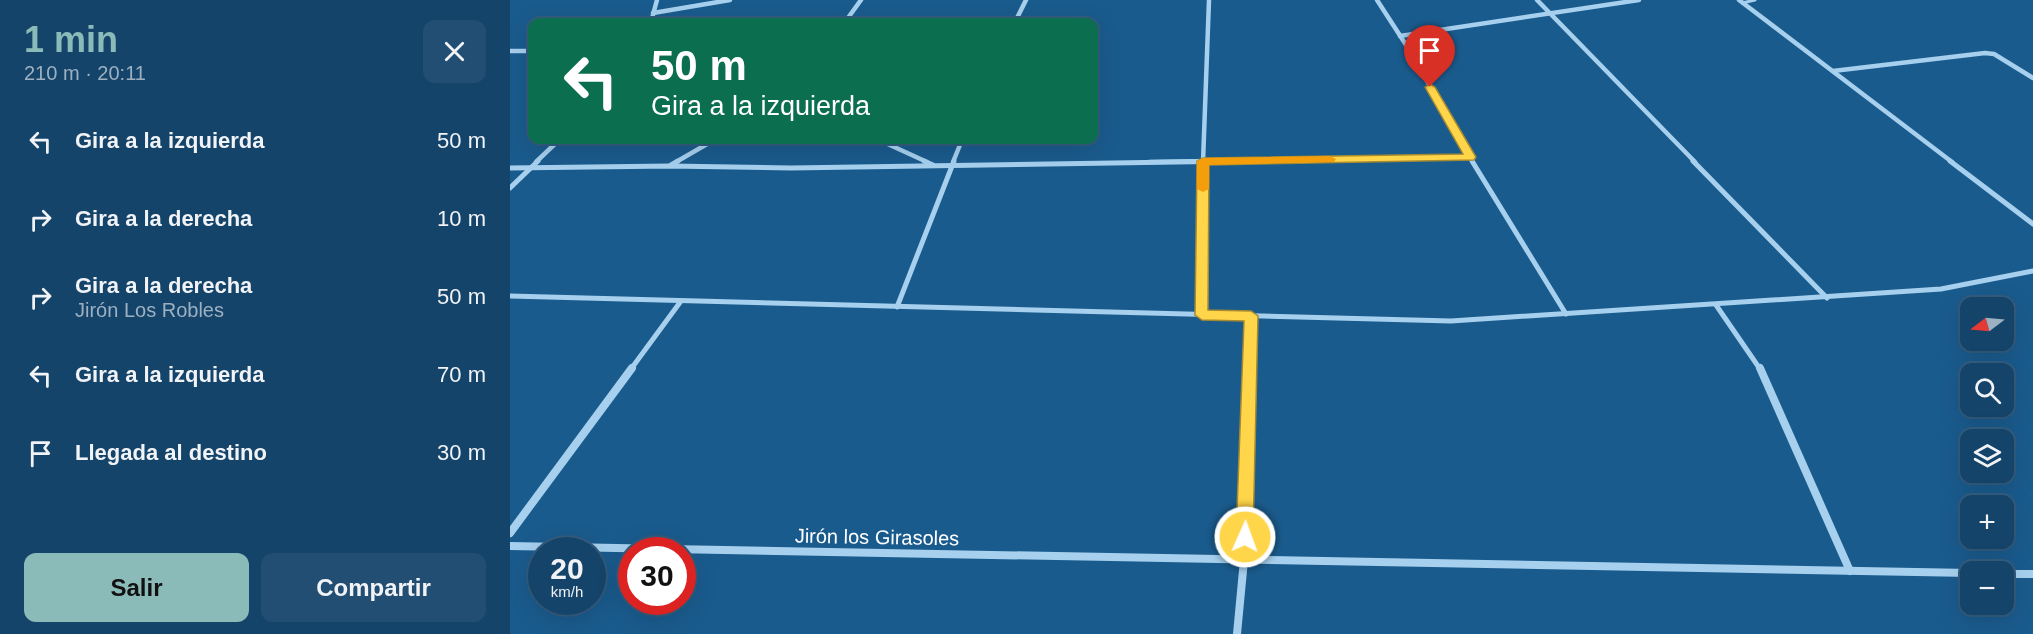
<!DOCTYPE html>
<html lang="es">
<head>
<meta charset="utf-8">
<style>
  body { margin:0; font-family:Arial,sans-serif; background:#214e72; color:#f1f3f6; height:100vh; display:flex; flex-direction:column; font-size:22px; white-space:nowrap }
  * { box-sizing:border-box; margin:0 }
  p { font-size:20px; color:#9db0c1 }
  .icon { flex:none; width:33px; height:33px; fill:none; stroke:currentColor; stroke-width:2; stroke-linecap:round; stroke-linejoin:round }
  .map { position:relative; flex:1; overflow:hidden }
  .details { display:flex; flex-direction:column; background:#14446a; width:510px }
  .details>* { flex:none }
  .hud { position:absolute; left:18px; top:18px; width:570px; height:126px; border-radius:12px; box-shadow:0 6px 24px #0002,0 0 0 2px #335c7e; background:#0b6e4f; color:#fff; overflow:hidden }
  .needle { width:39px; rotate:254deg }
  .buttons { position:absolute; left:1450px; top:297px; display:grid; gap:12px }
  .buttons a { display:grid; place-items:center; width:54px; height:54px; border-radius:12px; background:#14446a; box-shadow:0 6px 24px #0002,0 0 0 2px #335c7e; font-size:30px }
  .speed { position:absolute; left:18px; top:537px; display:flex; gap:12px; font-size:30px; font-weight:700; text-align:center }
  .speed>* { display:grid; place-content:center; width:78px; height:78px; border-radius:50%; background:#14446a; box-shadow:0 6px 24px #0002,0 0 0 2px #335c7e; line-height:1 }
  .speed small { font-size:15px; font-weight:400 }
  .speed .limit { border:9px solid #d22; background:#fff; color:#111 }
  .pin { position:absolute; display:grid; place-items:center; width:51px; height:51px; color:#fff; margin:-62px -26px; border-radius:50% 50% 50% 0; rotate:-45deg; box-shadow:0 0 6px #0007 }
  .pin .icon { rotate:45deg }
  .me { position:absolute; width:66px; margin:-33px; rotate:2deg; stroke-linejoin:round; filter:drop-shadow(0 0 4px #0008) }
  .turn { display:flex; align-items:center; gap:21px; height:126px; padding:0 24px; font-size:27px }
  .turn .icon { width:78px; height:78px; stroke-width:2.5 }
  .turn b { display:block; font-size:42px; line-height:51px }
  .round { display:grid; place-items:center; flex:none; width:63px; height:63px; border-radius:12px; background:#214e72 }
  .head { display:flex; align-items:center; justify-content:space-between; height:102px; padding:0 24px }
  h1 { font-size:36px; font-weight:700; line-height:45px; color:#8bbbb9 }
  .action { display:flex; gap:12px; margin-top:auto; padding:12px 24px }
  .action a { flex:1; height:69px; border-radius:12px; background:#8bbbb9; color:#111; font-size:24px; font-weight:700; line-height:69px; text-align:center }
  .action a+a { background:#214e72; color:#f1f3f6 }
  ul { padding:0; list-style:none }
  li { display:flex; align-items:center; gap:18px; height:78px; padding:0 24px }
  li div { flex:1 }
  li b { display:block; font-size:22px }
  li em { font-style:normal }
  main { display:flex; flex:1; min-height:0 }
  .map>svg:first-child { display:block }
</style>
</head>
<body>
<main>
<section class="details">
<div class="head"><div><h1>1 min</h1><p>210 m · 20:11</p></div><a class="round"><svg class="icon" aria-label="close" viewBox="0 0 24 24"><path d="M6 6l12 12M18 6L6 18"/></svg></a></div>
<ul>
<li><svg class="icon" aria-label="left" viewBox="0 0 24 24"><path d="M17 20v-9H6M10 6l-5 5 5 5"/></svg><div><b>Gira a la izquierda</b></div><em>50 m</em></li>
<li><svg class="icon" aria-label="right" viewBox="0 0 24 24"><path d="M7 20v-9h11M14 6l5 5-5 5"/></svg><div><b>Gira a la derecha</b></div><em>10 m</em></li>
<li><svg class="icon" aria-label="right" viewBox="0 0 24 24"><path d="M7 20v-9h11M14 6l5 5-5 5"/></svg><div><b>Gira a la derecha</b><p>Jirón Los Robles</p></div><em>50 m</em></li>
<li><svg class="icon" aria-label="left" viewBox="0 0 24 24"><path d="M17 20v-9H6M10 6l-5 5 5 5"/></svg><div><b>Gira a la izquierda</b></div><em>70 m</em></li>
<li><svg class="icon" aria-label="arrive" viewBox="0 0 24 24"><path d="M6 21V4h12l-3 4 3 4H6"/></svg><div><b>Llegada al destino</b></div><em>30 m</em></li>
</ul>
<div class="action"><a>Salir</a><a>Compartir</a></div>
</section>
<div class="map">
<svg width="1523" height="634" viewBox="0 0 1523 634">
  <rect width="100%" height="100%" fill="#1a5b8d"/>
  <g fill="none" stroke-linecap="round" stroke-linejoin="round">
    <polyline stroke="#a6d0ee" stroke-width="3" points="1232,3 1245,0"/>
    <g stroke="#a6d0ee" stroke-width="4.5">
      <polyline points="867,0 900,51 963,162"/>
      <polyline points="1027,0 1185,162"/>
      <polyline points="1229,0 1442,162"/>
      <polyline points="143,13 220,0"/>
      <polyline points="141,22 147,0"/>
      <polyline points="335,22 351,0"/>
      <polyline points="505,22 516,0"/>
      <polyline points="890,36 1129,0"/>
      <polyline points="0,51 22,51"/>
      <polyline points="1323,71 1475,53 1484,54 1523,78"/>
      <polyline points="369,140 417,162"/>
      <polyline points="26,162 49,140"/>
      <polyline points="166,162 204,140"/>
      <polyline points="443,162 452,140"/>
      <polyline points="639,162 960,157"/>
      <polyline points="693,162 699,0"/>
    </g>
    <g stroke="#a6d0ee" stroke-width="5">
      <polyline points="414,161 423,165"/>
      <polyline points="962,161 1056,314"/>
      <polyline points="1183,161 1317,298"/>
      <polyline points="1440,161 1523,224"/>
      <polyline points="161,165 168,161"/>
      <polyline points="0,168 160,166 281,168 731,161"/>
      <polyline points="0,188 28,161"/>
      <polyline points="0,296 941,321 1431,289 1523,271"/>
      <polyline points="1206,305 1250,369"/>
      <polyline points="387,307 444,161"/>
      <polyline points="692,315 693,161"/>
      <polyline points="121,369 171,301"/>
      <polyline points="739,369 741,316"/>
    </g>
    <g stroke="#a6d0ee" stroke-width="8">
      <polyline points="1250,368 1340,571"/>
      <polyline points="0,533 122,368"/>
      <polyline points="0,546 1461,573"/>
      <polyline points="1494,574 1523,574"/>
      <polyline points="727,634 734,560 740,368"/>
    </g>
  </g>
  <polygon fill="#ffd54a" stroke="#a68a30" stroke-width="1.5" points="920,84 925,87 966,157 964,160 699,165 698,310 741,311 748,316 743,537 741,543 735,545 729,543 726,537 734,321 692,320 685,315 687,161 693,158 953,154 915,87"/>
  <polygon fill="#f59e0b" points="820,156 826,159 824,162 699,165 699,189 693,192 687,189 687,161 693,158"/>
  <g text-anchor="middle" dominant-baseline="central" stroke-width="4.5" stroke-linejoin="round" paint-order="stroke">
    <g font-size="20" fill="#fff" stroke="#1a5b8d">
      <text transform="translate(367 537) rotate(1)">Jirón los Girasoles</text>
    </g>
  </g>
</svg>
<div class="buttons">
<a><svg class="needle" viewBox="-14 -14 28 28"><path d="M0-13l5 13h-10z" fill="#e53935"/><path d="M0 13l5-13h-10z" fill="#9db0c1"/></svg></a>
<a><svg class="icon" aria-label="search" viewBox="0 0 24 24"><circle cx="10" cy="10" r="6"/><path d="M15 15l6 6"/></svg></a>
<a><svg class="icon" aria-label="layers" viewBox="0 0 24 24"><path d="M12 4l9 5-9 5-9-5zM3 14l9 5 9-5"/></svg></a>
<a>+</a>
<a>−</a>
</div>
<div class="speed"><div>20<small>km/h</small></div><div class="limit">30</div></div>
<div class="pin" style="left:920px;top:87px;background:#d93025"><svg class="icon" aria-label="arrive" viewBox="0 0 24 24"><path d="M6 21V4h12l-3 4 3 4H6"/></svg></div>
<svg class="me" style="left:735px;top:537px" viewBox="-20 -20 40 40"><circle r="17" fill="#ffd54a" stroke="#fff" stroke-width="3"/><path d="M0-11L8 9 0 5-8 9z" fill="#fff"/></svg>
<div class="hud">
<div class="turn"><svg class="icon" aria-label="left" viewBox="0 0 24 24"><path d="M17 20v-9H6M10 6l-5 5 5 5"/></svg><div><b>50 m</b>Gira a la izquierda</div></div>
</div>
</div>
</main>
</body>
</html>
